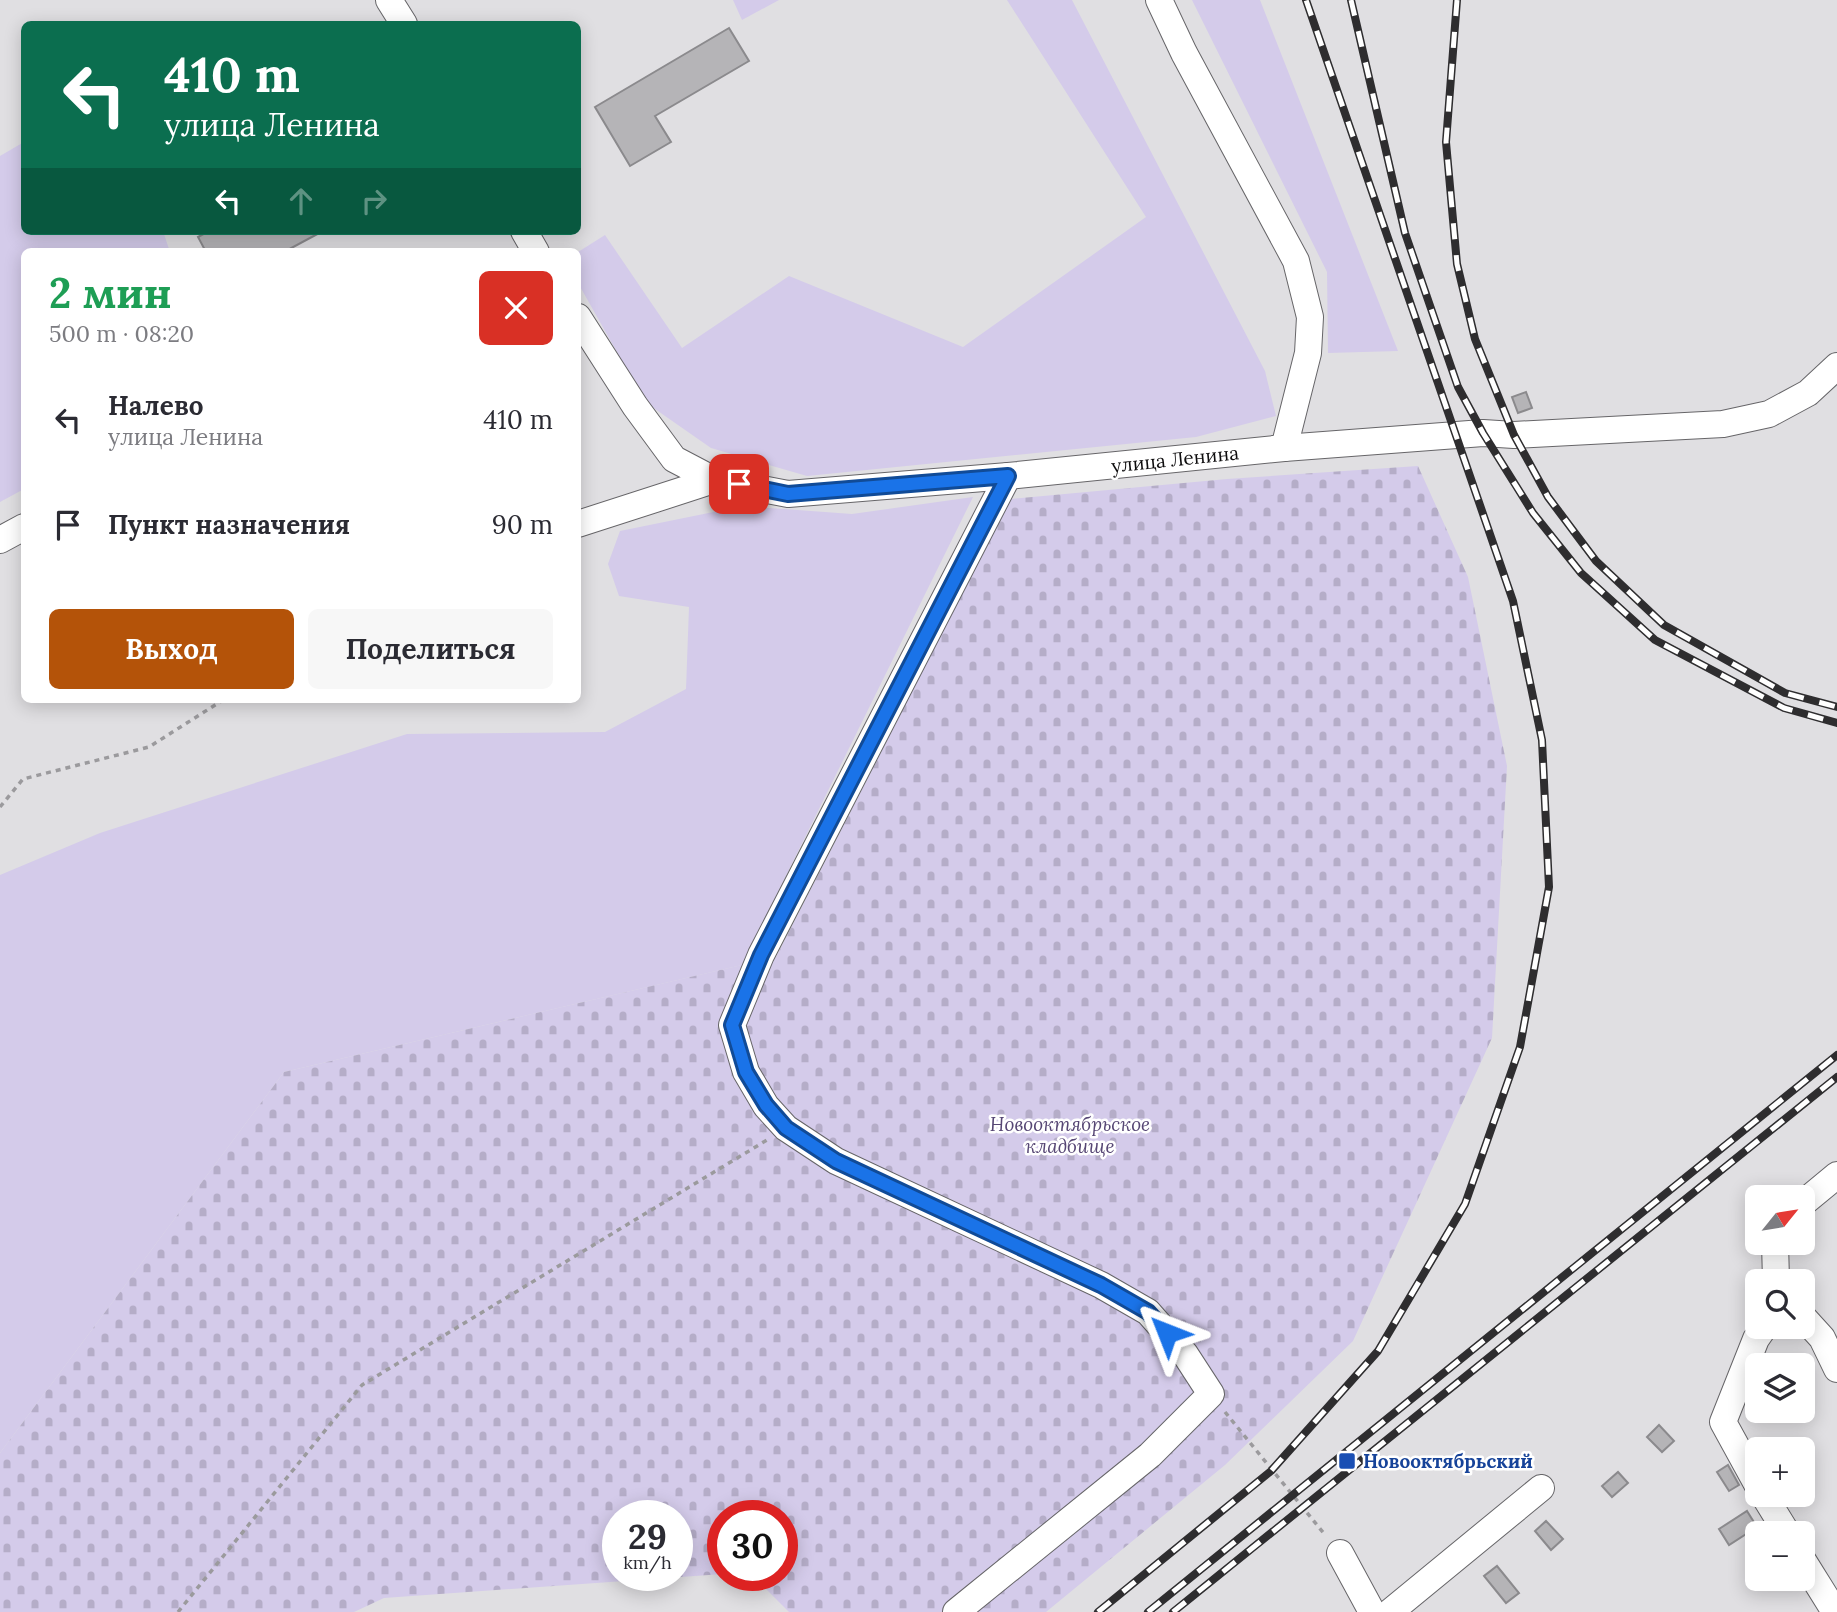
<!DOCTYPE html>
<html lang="ru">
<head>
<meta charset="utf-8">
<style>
  body { margin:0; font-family:Lora,serif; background:#f7f7f7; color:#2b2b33; height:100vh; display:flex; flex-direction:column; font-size:26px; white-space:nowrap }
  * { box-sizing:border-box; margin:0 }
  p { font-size:23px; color:#7c7c81 }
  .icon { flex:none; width:38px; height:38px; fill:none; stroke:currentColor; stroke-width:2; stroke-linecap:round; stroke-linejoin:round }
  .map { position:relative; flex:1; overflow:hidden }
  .sheet { position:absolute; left:21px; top:248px; width:560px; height:455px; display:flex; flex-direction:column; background:#fff; border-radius:10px; box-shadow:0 4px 18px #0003 }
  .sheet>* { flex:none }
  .hud { position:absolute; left:21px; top:21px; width:560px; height:214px; border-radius:10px; box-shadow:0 4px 18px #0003; background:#0b6e4f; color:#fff; overflow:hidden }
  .needle { width:46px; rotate:60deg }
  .tools { position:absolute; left:1745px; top:1185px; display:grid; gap:14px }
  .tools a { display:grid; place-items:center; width:70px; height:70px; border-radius:10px; background:#fff; box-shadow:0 4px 18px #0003; font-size:35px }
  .speed { position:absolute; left:602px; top:1500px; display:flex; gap:14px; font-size:35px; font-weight:700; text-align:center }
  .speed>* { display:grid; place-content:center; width:91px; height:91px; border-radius:50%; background:#fff; box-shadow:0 4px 18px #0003; line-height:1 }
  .speed small { font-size:18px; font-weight:400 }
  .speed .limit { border:10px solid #d22; background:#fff; color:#111 }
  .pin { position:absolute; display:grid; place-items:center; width:60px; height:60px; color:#fff; margin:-30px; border-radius:14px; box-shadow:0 4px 10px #0006 }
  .me { position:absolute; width:77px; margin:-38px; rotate:315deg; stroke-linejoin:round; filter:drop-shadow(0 0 5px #0008) }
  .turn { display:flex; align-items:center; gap:24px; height:147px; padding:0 28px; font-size:32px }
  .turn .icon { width:91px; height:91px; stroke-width:2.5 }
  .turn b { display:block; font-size:49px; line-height:60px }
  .lanes { display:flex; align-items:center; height:66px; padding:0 28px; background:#0003; justify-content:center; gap:35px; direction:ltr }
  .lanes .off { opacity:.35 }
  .round { display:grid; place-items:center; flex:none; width:74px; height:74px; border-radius:10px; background:#f7f7f7 }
  .overview { display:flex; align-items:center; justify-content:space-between; height:119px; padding:0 28px }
  h1 { font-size:42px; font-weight:700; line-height:52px; color:#1e9e55 }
  .primary-button { display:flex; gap:14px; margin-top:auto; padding:14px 28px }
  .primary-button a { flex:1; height:80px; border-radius:10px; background:#b45309; color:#fff; font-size:28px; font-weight:700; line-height:80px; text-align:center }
  .primary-button a+a { background:#f7f7f7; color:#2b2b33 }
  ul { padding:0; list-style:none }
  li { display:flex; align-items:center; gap:21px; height:105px; padding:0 28px }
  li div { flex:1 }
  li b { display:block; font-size:26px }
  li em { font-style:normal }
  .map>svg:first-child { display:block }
</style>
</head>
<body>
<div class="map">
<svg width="1837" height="1612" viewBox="0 0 1837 1612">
  <defs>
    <pattern id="cemetery-stones" width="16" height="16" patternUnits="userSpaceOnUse" patternTransform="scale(1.75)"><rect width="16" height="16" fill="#d4cbea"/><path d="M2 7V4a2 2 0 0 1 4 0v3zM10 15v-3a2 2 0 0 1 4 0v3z" fill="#b5adc8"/></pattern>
  </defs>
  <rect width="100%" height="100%" fill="#e0dfe2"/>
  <g fill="#d4cbea">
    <polygon points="733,0 779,0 742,20"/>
    <polygon points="1007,0 1072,0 1265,371 1276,416 1196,437 807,476 711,448 645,402 578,283 578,252 605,235 682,348 789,276 963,347 1146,217"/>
    <polygon points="1192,0 1260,0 1398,351 1328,353 1327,272"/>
    <polygon points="24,142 24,231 163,231 170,252 24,252 24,489 0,502 0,156"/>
    <polygon points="973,497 742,965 284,1072 0,1453 0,875 100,833 407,734 605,732 686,689 689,607 619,596 608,564 620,531 743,506 852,514"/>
  </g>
  <path fill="url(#cemetery-stones)" fill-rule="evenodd" d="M1418,466L1468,577L1507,766L1492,1038L1353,1341L1225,1465L1046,1612H789L752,1575H782V1516H723V1574L384,1598L354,1612H0V1453L284,1072L776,957L1011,499L1227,479ZM618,1516H677V1575H618Z"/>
  <g fill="#b5b4b7" stroke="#8b8a8d" stroke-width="2">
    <polygon points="729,28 749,61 655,116 671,142 630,166 595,107"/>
    <polygon points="209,231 323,231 284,252 206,252 198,237"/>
    <polygon points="1526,392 1532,408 1518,413 1512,397"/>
    <polygon points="1659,1425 1674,1441 1662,1452 1647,1437"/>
    <polygon points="1728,1465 1739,1485 1729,1491 1717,1472"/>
    <polygon points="1618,1472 1628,1483 1612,1497 1602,1486"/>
    <polygon points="1747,1511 1757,1527 1729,1545 1719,1529"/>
    <polygon points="1546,1521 1563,1539 1551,1550 1535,1531"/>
    <polygon points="1497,1566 1519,1593 1506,1603 1484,1576"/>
  </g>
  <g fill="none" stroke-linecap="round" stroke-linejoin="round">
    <g stroke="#666568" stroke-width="28">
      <g id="minor">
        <polyline points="389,0 404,24"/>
        <polyline points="1159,0 1184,53 1296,261 1310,317 1308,353 1284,448"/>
        <polyline points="524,231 536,252"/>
        <polyline points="578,317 635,406 674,459 714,480 788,494 1008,476 1284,448 1483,433 1514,435 1723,424 1769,414 1808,393 1837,366"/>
        <polyline points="578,524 714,480"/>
        <polyline points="0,540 24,527"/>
        <polyline points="1802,1204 1837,1175"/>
        <polyline points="1775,1242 1776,1281"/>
        <polyline points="1802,1316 1822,1338 1837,1369"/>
        <polyline points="1757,1484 1723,1422 1756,1339 1765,1326"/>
        <polyline points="1763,1494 1787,1533"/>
        <polyline points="1340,1553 1372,1612"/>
        <polyline points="1802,1559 1835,1612"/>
        <polyline points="956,1612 1150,1455 1211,1394 1185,1354 1148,1312 1101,1285 836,1161 786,1128 766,1106 746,1072 732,1025 761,955 1008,476"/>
        <polyline points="1390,1612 1541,1488"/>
      </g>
    </g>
    <g stroke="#9b9a9d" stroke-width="3.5" stroke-dasharray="5 5" stroke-linecap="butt">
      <polyline points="0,807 23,779 149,747 223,700"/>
      <polyline points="1225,1412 1326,1536"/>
      <polyline points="178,1612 362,1385 767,1140"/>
    </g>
    <use href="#minor" stroke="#fff" stroke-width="26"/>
    <g stroke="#2e2d2f" stroke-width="8">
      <g id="rail">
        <polyline points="1351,0 1405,233 1458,387 1483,433 1533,513 1581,573 1655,640 1784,708 1837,723"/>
        <polyline points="1457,0 1446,142 1457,264 1475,339 1514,435 1548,497 1596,561 1664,625 1785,693 1837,707"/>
        <polyline points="1098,1612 1271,1471 1378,1351 1465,1204 1520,1047 1549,887 1542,740 1513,601 1306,0"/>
        <polyline points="1148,1612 1837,1055"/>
        <polyline points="1173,1612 1837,1077"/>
      </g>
    </g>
    <use href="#rail" stroke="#fff" stroke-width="5" stroke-dasharray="16" stroke-linecap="butt"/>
  </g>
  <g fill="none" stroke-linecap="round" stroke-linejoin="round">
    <g stroke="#114b97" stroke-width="18">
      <polyline id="route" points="739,484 788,494 1008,476 761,955 732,1025 746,1072 766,1105 786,1128 836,1161 1101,1285 1148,1312 1167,1333"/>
    </g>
    <use href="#route" stroke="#1a73e8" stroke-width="12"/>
  </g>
  <rect fill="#1a4fb4" stroke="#fff" stroke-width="2.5" x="1338" y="1452" width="18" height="18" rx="3.5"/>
  <g text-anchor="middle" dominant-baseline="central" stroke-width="5" stroke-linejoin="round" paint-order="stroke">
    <g font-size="19" fill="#0e0d0e" stroke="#fff">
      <text transform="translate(1175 459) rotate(-6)">улица Ленина</text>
    </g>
    <g font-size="19" font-style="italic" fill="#564674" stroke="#fff">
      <text x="1070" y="1124">Новооктябрьское<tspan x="1070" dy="22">кладбище</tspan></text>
    </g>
    <g font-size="19" font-weight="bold" fill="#164399" stroke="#fff" text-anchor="start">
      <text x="1363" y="1461">Новооктябрьский</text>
    </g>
  </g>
</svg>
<div class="tools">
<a><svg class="needle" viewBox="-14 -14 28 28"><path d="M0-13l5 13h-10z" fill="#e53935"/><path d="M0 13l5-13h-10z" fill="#7c7c81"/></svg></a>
<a><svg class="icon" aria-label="search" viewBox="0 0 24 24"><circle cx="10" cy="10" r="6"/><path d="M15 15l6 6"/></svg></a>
<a><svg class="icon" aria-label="layers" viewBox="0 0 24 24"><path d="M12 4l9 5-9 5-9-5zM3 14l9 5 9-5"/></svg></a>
<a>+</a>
<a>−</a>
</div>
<div class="speed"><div>29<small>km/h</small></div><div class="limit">30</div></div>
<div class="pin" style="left:739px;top:484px;background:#d93025"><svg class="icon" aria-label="arrive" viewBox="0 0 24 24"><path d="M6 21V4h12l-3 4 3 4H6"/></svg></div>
<svg class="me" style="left:1167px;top:1333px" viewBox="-20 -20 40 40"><path d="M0-17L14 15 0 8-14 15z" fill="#1a73e8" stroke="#fff" stroke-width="4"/></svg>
<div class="hud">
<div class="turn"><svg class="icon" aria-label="left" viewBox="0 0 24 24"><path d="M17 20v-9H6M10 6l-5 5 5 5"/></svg><div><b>410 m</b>улица Ленина</div></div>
<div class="lanes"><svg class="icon" aria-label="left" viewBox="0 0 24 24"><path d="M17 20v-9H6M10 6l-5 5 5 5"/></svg><svg class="icon off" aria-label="ahead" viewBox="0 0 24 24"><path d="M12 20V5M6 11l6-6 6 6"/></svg><svg class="icon off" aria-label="right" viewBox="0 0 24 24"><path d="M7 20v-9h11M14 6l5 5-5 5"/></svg></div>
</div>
<section class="sheet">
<div class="overview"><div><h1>2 мин</h1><p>500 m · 08:20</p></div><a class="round" style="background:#d93025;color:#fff"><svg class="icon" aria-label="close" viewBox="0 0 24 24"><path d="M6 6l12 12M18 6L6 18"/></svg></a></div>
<ul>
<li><svg class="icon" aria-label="left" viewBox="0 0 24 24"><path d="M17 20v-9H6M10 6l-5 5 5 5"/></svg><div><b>Налево</b><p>улица Ленина</p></div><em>410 m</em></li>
<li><svg class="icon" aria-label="arrive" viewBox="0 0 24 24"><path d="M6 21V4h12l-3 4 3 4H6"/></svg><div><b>Пункт назначения</b></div><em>90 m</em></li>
</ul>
<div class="primary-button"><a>Выход</a><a>Поделиться</a></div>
</section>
</div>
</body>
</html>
